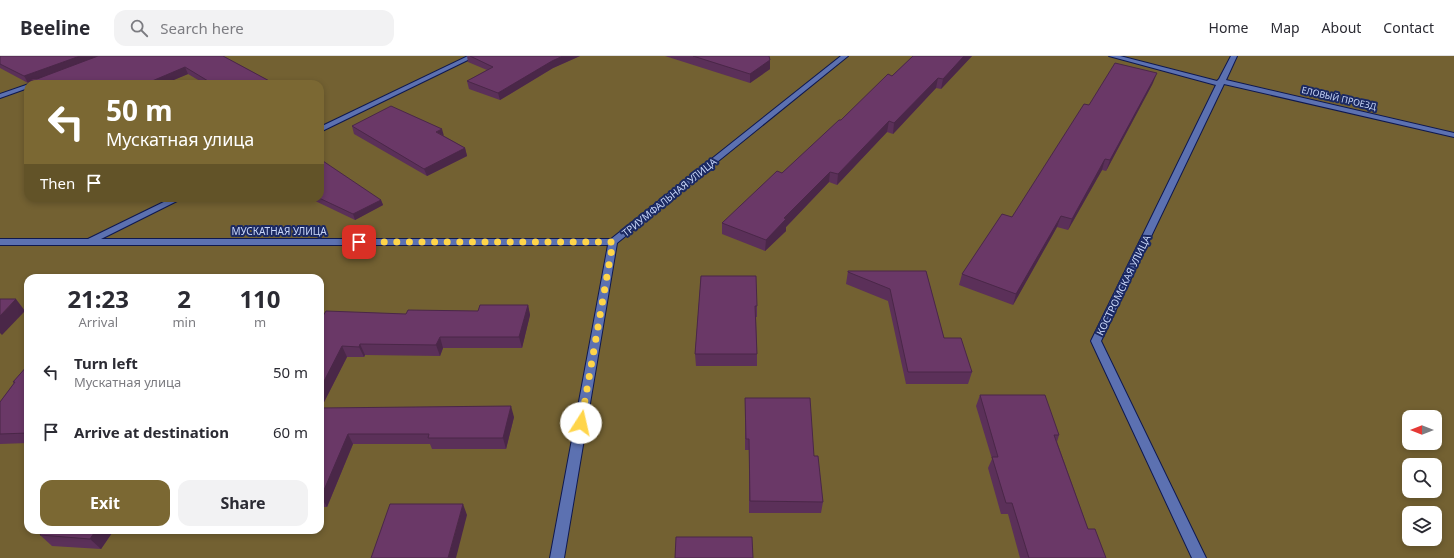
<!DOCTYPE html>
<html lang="en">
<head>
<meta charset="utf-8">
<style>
  body { margin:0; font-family:"Noto Sans",sans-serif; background:#f2f2f3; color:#2b2b33; height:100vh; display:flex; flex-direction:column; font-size:15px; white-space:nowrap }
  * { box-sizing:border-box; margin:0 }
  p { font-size:13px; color:#7c7c81 }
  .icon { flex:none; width:22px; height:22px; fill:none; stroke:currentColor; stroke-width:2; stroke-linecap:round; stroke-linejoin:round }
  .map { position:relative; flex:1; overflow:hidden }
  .details { position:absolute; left:24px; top:218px; width:300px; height:260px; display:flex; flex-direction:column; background:#fff; border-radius:12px; box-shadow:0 2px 6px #0003 }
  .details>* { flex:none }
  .top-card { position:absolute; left:24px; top:24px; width:300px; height:122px; border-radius:12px; box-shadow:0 2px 6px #0003; background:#7b6833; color:#fff; overflow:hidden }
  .needle { width:26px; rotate:270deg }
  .tools { position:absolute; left:1402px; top:354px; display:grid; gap:8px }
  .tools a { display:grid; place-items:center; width:40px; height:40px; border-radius:8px; background:#fff; box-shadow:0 2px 6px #0003; font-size:20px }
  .pin { position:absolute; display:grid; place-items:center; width:34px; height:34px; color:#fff; margin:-17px; border-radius:8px; box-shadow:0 2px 6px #0006 }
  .me { position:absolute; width:44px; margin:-22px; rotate:10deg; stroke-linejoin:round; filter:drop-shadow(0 0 3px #0008) }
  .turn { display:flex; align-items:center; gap:14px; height:84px; padding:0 16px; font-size:18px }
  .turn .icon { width:52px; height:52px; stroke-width:2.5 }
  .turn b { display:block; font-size:28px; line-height:34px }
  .then { display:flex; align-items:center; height:38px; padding:0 16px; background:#0003; gap:8px; font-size:15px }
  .eta { display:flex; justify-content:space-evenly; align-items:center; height:68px; text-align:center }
  .eta b { font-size:24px; font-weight:700; line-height:28px }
  .button { display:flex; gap:8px; margin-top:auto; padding:8px 16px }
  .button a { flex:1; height:46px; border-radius:12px; background:#7b6833; color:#fff; font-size:16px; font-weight:700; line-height:46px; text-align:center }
  .button a+a { background:#f2f2f3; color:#2b2b33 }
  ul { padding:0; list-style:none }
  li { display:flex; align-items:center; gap:12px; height:60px; padding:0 16px }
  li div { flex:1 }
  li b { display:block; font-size:15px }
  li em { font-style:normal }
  header { display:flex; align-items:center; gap:24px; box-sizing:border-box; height:56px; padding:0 20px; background:#fff; border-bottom:1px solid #e1e1e2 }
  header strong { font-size:19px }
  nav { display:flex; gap:22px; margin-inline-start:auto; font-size:14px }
  .search { width:280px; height:36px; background:#f2f2f3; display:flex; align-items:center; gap:10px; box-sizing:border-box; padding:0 14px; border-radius:12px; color:#7c7c81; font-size:15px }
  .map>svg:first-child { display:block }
</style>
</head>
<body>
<header>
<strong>Beeline</strong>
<div class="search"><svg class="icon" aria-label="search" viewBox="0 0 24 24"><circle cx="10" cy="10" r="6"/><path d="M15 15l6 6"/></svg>Search here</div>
<nav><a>Home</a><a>Map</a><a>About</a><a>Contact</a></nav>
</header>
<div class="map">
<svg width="1454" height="502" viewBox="0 0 1454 502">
  <rect width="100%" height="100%" fill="#24346e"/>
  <path fill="#736132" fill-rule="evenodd" d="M0,0H1454V502H0ZM28,28H320V142H28ZM28,222H320V474H28ZM1409,361H1435V387H1409ZM1409,409H1435V435H1409ZM1409,457H1435V483H1409Z"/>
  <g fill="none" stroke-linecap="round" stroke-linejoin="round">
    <g stroke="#0e1850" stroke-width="2">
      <g id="street">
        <polygon points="468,0 476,0 320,76 320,71"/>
        <polygon points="841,0 848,0 617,187 564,502 550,502 608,189 0,189 0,183 88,183 172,142 183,142 101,183 611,183"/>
        <polygon points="1109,0 1120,0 1217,25 1219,23 1231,0 1237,0 1226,24 1454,77 1454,81 1224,28 1101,285 1206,502 1192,502 1091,285 1216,29"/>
        <polygon points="29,28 28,32 0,42 0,38"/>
      </g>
    </g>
    <use href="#street" fill="#5c71b1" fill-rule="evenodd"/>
  </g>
  <g fill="#5b3059">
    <polygon points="0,0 223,0 275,28 205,28 188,18 164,28 33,28 32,25 28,27 0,12"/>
    <polygon points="467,0 580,0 553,12 500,44 469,33 467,25 487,14 468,6"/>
    <polygon points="665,0 769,0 770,13 750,27"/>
    <polygon points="913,0 972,0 941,33 936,32 893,78 887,76 837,129 829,126 786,171 786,175 765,195 722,178 722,167 782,117 841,64 892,20"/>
    <polygon points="1153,27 1106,115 1102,114 1068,174 1057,171 1013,249 959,229 962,218 1012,161"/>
    <polygon points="352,70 444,80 465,92 467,100 427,120 354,78"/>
    <polygon points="309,142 381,144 383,149 355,164"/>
    <polygon points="848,215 926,215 944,282 972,316 968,328 906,328 888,245 846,228"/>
    <polygon points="701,220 757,250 757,261 756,261 757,298 757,310 696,310 695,298"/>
    <polygon points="528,249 530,259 522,292 443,292 440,300 365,299 364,301 347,301 321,352 514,361 506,393 432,393 430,388 353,388 327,451 320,451 320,265 406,258 478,255"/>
    <polygon points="28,309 28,387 0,388 0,346 14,327 13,326"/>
    <polygon points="980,339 1059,379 1057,386 1088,473 1106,502 1020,502 1008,458 1001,458 988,412 992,403 976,350"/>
    <polygon points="745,342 814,400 823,446 821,457 749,457 749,394 745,394"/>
    <polygon points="44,474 114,474 101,493 52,490 40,479"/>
  </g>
  <g fill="#4a2748">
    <polygon points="80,0 101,0 33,25 30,23 32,25 28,27 24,20"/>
    <polygon points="563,0 580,0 553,12 500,44 498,37 552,5"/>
    <polygon points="964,0 972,0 941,33 943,23"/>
    <polygon points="770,4 770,13 750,27 750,18"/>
    <polygon points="185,11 188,18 164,28 145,28"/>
    <polygon points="1157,17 1153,27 1106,115 1110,104"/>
    <polygon points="938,22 936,32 893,78 894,67"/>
    <polygon points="889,65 887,76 837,129 838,118"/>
    <polygon points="442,73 444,80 436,76"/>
    <polygon points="465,92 467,100 427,120 424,113"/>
    <polygon points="1105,103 1102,114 1068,174 1072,163"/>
    <polygon points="830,116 829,126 786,171 786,175 765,195 766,184 784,162"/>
    <polygon points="381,144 383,149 355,164 353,158"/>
    <polygon points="1061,160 1057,171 1013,249 1016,238"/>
    <polygon points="16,243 25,255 2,279 0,277 0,260"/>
    <polygon points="528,249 530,259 522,292 519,281"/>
    <polygon points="440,281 443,292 440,300 436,289"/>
    <polygon points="360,288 365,299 364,301 359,291"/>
    <polygon points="342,290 347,301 320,354 320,333"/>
    <polygon points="511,350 514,361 506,393 503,382"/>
    <polygon points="348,378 353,388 327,451 321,441"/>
    <polygon points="463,448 467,459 456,502 448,502"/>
    <polygon points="96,474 114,474 101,493 90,483"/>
  </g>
  <g fill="#6a3867" stroke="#4a2748">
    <polygon points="0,0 80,0 24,20 0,8"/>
    <polygon points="98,0 223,0 275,28 213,28 185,11 145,28 40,28 30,23 37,23"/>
    <polygon points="470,0 563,0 552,5 498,37 467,25 493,11"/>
    <polygon points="693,0 769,0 770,4 750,18"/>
    <polygon points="913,0 964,0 943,23 938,22 894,67 889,65 838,118 830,116 784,162 786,163 766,184 722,167 777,115 782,117 839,64 841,64 888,18 892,20"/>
    <polygon points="1115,7 1157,17 1110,104 1105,103 1072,163 1061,160 1016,238 962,218 1002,158 1012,161 1084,48 1089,49"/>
    <polygon points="391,50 442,73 436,76 465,92 424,113 352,70"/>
    <polygon points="320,103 381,144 353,158 319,142 320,142"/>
    <polygon points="848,215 926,215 944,282 961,282 972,316 908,316 890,233 848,216"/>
    <polygon points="701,220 756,220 757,250 755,250 757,298 695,298"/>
    <polygon points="0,243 16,243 0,260"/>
    <polygon points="480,249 528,249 519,281 440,281 436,289 360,288 359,291 342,290 320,333 320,265 326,255 406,258 408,254 478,255"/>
    <polygon points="28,309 28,377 0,378 0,346 15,326 13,326"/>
    <polygon points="980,339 1045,339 1059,379 1054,379 1088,473 1095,473 1106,502 1029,502 1012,447 1006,447 992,401 998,401"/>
    <polygon points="745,342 810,342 814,400 818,400 823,446 750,445 749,383 746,383"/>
    <polygon points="511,350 503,382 428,382 429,378 348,378 321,441 320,441 320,352"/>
    <polygon points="390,448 463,448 448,502 371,502"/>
    <polygon points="44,474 96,474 90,483 40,479"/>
    <polygon points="676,481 752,481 753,502 675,502"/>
  </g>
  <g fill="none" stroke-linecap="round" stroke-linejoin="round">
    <polyline stroke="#ffd54a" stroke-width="7" stroke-dasharray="0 12.6" points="359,186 613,186 581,367"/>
  </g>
  <g text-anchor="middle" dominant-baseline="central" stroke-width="4" stroke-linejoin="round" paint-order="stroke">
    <g font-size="9" fill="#c7d5f8" stroke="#1b2962">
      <text transform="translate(1339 42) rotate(13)">ЕЛОВЫЙ ПРОЕЗД</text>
    </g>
    <g font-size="10" fill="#c7d5f8" stroke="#1b2962">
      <text transform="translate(669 141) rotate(-39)">ТРИУМФАЛЬНАЯ УЛИЦА</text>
      <text x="279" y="175">МУСКАТНАЯ УЛИЦА</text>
      <text transform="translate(1123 229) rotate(-64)">КОСТРОМСКАЯ УЛИЦА</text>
    </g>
  </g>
</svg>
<div class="tools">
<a><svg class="needle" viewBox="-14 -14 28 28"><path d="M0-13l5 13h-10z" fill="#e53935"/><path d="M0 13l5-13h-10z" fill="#7c7c81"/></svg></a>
<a><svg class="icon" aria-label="search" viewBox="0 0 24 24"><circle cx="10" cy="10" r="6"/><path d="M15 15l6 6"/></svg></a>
<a><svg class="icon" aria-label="layers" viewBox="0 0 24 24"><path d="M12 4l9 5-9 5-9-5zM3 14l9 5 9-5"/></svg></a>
</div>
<div class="pin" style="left:359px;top:186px;background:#d93025"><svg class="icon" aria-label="arrive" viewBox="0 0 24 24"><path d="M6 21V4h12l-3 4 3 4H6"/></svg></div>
<svg class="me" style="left:581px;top:367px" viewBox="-20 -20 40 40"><circle r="19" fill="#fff"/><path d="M0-13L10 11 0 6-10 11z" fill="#ffd54a"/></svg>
<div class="top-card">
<div class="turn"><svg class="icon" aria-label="left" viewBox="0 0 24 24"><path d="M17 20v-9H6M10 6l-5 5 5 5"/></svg><div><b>50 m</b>Мускатная улица</div></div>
<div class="then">Then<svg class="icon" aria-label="arrive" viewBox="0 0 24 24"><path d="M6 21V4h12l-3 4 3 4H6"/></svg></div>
</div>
<section class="details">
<div class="eta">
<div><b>21:23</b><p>Arrival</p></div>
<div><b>2</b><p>min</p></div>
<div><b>110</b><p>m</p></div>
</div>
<ul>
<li><svg class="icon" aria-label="left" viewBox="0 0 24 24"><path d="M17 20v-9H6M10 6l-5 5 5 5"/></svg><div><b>Turn left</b><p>Мускатная улица</p></div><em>50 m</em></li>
<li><svg class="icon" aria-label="arrive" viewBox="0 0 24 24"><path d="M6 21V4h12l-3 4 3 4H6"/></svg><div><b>Arrive at destination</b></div><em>60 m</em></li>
</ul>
<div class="button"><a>Exit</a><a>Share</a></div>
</section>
</div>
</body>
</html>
